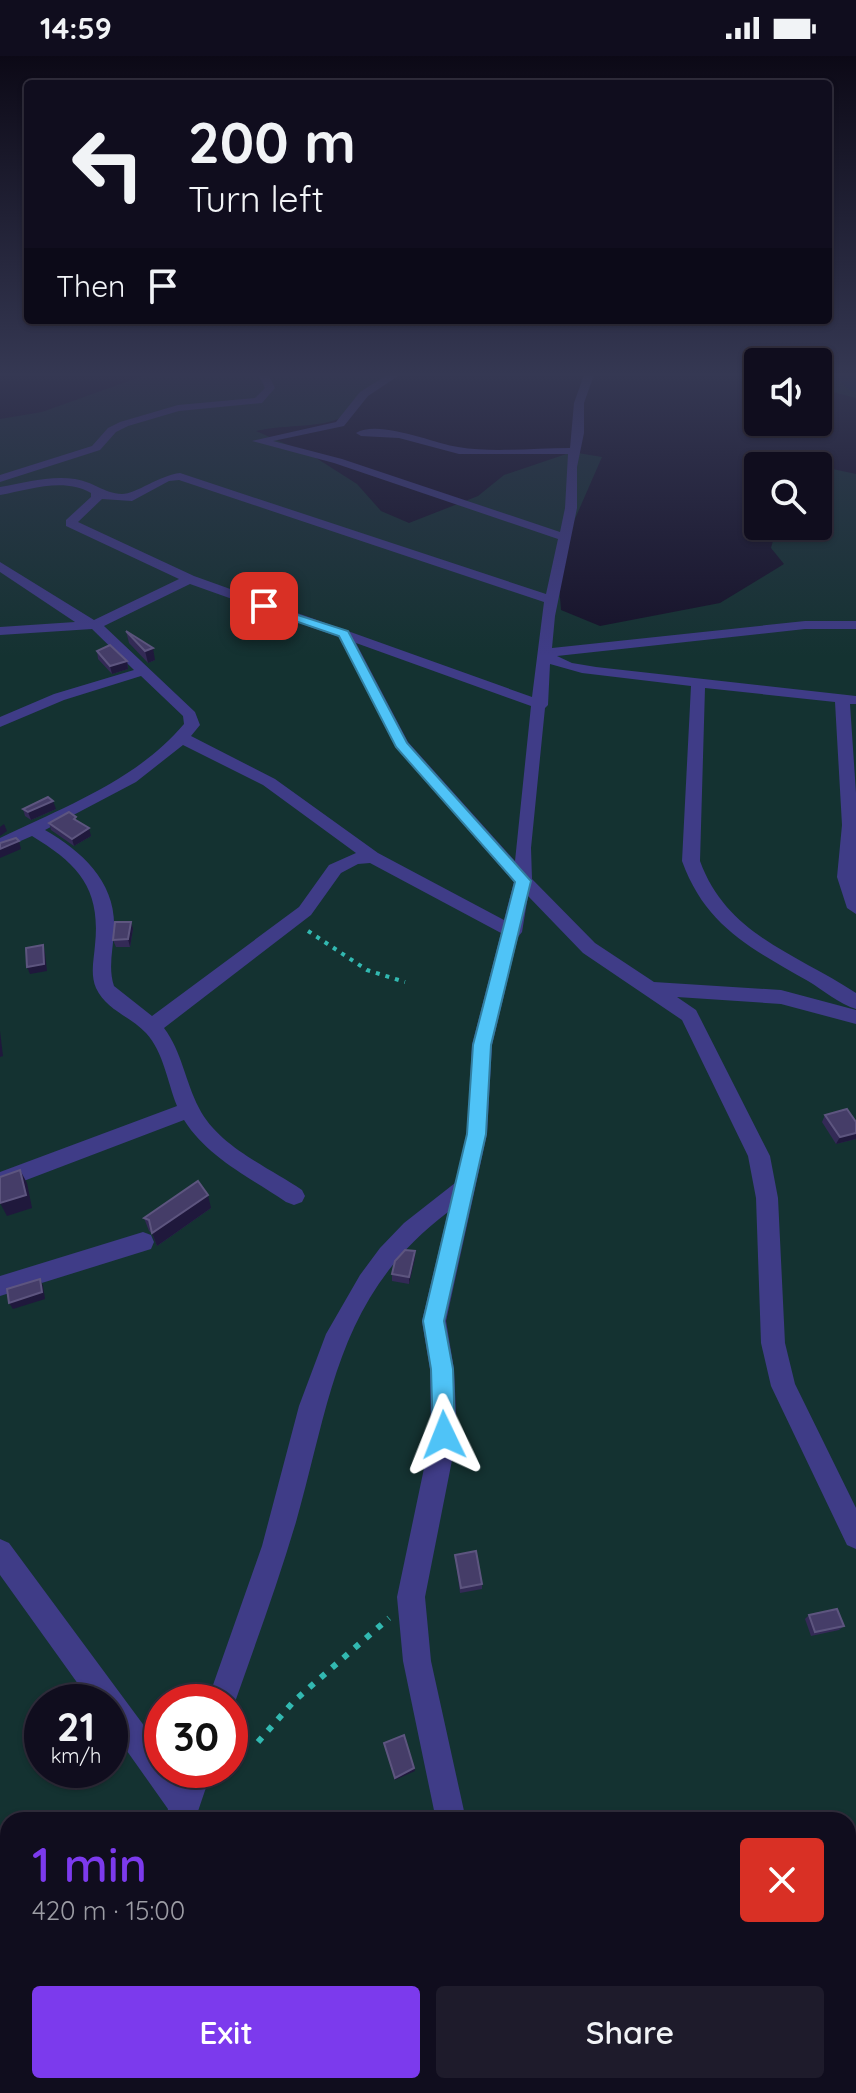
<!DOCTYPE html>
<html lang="en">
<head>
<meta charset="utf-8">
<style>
  body { margin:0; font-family:Quicksand,sans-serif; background:#1e1b2b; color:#f1f3f6; height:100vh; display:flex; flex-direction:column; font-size:30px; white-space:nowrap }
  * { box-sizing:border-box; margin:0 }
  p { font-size:26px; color:#9c9ca4 }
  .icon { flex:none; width:44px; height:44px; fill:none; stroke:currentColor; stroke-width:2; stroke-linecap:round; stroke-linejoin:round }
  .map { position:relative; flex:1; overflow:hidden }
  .drawer { position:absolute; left:0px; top:1756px; width:856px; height:282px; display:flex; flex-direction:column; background:#100d1e; border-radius:24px 24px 0 0; box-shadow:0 2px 6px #0004,0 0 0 2px #302d3c }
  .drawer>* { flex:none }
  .top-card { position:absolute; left:24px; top:24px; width:808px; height:244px; border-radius:8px; box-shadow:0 2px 6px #0004,0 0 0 2px #302d3c; background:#100d1e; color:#f1f3f6; overflow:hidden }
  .controls { position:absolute; left:744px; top:292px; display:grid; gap:16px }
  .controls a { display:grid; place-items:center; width:88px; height:88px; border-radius:8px; background:#100d1e; box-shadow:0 2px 6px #0004,0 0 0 2px #302d3c; font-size:40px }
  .speed { position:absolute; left:24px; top:1628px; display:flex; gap:16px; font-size:40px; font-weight:700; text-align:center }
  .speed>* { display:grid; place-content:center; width:104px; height:104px; border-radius:50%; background:#100d1e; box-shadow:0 2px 6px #0004,0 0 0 2px #302d3c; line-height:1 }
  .speed small { font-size:20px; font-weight:400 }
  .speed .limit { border:12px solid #d22; background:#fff; color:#111 }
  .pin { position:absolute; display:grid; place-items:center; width:68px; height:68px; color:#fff; margin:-34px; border-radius:16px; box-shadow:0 4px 12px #0006 }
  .me { position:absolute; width:88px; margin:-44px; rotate:358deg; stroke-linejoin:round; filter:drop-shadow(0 0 6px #0008) }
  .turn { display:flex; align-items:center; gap:28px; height:168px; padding:0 32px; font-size:36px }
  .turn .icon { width:104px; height:104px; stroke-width:2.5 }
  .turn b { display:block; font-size:56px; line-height:68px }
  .then { display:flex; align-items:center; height:76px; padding:0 32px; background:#0003; gap:16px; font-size:30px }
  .round { display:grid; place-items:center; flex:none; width:84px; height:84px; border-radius:8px; background:#1e1b2b }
  .head { display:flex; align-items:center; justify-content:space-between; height:136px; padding:0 32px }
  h1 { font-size:48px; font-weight:600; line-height:60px; color:#7c3aed }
  .cta { display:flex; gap:16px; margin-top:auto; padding:16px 32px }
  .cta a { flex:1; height:92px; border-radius:8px; background:#7c3aed; color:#fff; font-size:32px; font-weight:600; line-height:92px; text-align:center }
  .cta a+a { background:#1e1b2b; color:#f1f3f6 }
  .status { display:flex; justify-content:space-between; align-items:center; height:56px; padding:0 40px; background:#100d1e; direction:ltr }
  .status svg { height:22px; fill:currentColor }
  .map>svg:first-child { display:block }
</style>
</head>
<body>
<div class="status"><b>14:59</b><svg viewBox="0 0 49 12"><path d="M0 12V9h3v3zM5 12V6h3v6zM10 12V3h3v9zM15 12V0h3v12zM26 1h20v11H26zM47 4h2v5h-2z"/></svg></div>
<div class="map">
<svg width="856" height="2037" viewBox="0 0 856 2037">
  <rect width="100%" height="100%" fill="#151128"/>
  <g fill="#143231" fill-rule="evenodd">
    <path d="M154,316H407L370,332C352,379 297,365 256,375L313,400L357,428L381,455L409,467L478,440L504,419L572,396L602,401L557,504L561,554L600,570L720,547L784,508L771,492L776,474L783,470H818V446L829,436L818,421V415L828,412L856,418V2037H0V363L42,356ZM42,1646H110V1714H42ZM162,1646H230V1714H162ZM8,1764H848V2030H8Z"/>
    <polygon points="821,316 856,316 856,342 825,334"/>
  </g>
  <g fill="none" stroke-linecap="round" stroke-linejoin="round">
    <polygon fill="#0e244a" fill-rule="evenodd" points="830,316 852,316 856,319 856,336 849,334"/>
    <polyline stroke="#32b9b1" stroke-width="4" stroke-dasharray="4 6" stroke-linecap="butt" points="308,875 367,914 405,926"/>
    <g stroke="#32b9b1" stroke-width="6" stroke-dasharray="6 9" stroke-linecap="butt">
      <polyline points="258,1686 294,1645 389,1562"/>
      <polyline points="0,1911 8,1905"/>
    </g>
    <g fill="#3f3c87" fill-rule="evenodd">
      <polygon points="257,316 267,316 275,332 262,347 179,355 128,370 116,376 100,394 0,426 0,419 92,390 108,372 120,366 178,349 255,342 265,332"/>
      <path d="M392,316H404L368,340L344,370L273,385L342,403L560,476L565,452L568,398H459L399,382L361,380L356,377C378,363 433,387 458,391C493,397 534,392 570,392L574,347L585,316H595L584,347V377L577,411V452L555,560L552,592L805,565H856V573H805L557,600L572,607L596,611L856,640V648H850L856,737V858L847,852L837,821L842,769L835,646L705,632L700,805C727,879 795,897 856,937V953C839,948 823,934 808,925C751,892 706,871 682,805L691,630L582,617L550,608L548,649L545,652L531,792L532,823L595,887L654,926L781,934L856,954V968L781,948L677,941L696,954L770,1100L778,1142L785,1287L795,1328L856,1452V1493L847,1489L771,1330L761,1287L756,1142L748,1100L682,964L583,897L528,840L522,876L518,881L492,989L487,1078L446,1265L454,1313L457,1379L425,1541L431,1605L466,1764H436L403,1605L397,1541L431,1379L430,1313L422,1265L448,1156C337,1240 331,1344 296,1466C278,1527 256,1586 235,1646L230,1657V1646H207L262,1490L299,1350L326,1278L360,1219L380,1192L404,1167L455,1127L467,1078L472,989L501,877L370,807L358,808L341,817L311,859L164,972C182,996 185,1025 199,1052C218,1090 268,1111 302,1134L305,1140L302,1146L294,1149L286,1146C251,1122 208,1102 184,1064L0,1134V1116L177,1050C167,1025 164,997 146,977C130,960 106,954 96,932C90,918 94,903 95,889C101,832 78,808 32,780L0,794V782C64,751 137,724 184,668L183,660L141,620L64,644L0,671V661L54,638L134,614L92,573L0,579V571L75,566L0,516V506L94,564L179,523L66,470V464L91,441V437C63,421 29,434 0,439V431C24,427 50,419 75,423C94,426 103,437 122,438C136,438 160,419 180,417L546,538L558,483L334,407L252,385L336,366L360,336ZM179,424L544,546L532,641L194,520L78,466L102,443L132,445L169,425ZM190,528L339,581L396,691L514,826L504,864L378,797L275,723L191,680L200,669L195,656L104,570ZM356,587L531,650L515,805L408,686ZM183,689L263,729L356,797L329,809L299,851L152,960L114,930C108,912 113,894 114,875C117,827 83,796 45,774L136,726Z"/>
      <polygon points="143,1176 151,1179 154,1186 151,1193 0,1240 0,1220"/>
      <polygon points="0,1483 9,1487 162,1694 162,1714 177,1714 180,1719 182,1714 212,1714 195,1764 165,1764 168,1753 110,1671 110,1646 91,1646 0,1519"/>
      <polygon points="137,2030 171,2030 170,2037 136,2037"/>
      <polygon points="392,2030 426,2030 423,2037 389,2037"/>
    </g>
  </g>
  <g fill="#332a56">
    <polygon points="126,575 155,604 148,607 129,587"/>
    <polygon points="97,595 127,605 128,613 112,618 98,603"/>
    <polygon points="23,753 56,753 31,764 25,760"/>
    <polygon points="78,765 91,780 74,790 51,774 49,767"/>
    <polygon points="133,873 130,891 116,891 113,884"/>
    <polygon points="825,1059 856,1066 856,1083 836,1088 822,1066"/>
    <polygon points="211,1152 157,1190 152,1177 149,1175 144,1162"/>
    <polygon points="415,1202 409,1228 392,1225 392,1218"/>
    <polygon points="455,1499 482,1528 482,1533 460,1537"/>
    <polygon points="809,1559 844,1570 839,1574 811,1580 805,1563"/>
  </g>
  <g fill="#1f183c">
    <polygon points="153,592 155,604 148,607 145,595"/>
    <polygon points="127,605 128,613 112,618 110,610"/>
    <polygon points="53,745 56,753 31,764 28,756"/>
    <polygon points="4,768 7,775 0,780 0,771"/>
    <polygon points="89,772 91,780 74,790 72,783"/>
    <polygon points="19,785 21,793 0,802 0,793"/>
    <polygon points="131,866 133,873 130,891 128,883"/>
    <polygon points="43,889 45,897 47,915 30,918 27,911"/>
    <polygon points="0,975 3,1000 0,1001"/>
    <polygon points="856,1077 856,1083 836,1088 840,1081"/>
    <polygon points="20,1114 27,1127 32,1152 7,1160 0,1147"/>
    <polygon points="208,1139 211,1152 157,1190 152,1177"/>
    <polygon points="415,1195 415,1202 409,1228 409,1221"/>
    <polygon points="40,1223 43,1230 45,1243 13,1253 9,1247"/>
    <polygon points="414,1712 415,1715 395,1724 395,1722"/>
  </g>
  <g fill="#453d68" stroke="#5d557f" stroke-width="2">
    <polygon points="126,575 153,592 145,595"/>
    <polygon points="110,589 127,605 110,610 97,595"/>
    <polygon points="48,741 53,745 28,756 23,753"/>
    <polygon points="69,756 76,761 74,763 89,772 72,783 49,767"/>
    <polygon points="16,782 19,785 0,793 0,787"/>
    <polygon points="115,866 131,866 128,883 113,884"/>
    <polygon points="43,889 44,908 27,911 26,892"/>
    <polygon points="847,1053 856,1066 856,1077 840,1081 825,1059"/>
    <polygon points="20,1114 26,1139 0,1147 0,1121"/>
    <polygon points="198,1125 208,1139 152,1177 149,1164 144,1162"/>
    <polygon points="405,1194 415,1195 409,1221 392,1218 395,1205"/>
    <polygon points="40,1223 42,1236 9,1247 7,1233"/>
    <polygon points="476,1495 482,1528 461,1532 455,1499"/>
    <polygon points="837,1553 844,1570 815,1576 809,1559"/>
    <polygon points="404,1679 414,1712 395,1722 384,1687"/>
    <polygon points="515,1756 516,1764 492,1764 492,1757"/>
  </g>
  <linearGradient id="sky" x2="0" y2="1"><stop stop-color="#0c0916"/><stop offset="0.53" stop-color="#353853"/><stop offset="1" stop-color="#353853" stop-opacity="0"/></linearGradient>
  <rect width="856" height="601" fill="url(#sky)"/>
  <polygon fill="#4fc3f7" stroke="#337fa1" stroke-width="2" points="260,547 348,575 407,687 531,825 491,989 486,1078 444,1265 453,1313 455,1379 452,1387 444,1390 436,1387 433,1379 431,1313 423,1265 467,1078 473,989 515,826 396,691 339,580 260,553"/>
</svg>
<div class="controls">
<a><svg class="icon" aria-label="sound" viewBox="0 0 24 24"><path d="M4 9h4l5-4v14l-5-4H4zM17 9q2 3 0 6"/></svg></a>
<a><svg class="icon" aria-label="search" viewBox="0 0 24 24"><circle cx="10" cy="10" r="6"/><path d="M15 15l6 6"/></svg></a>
</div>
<div class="speed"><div>21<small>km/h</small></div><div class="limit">30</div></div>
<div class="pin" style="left:264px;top:550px;background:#d93025"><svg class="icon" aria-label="arrive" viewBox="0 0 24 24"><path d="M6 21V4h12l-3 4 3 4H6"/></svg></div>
<svg class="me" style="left:444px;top:1379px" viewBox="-20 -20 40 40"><path d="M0-17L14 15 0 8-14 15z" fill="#4fc3f7" stroke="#fff" stroke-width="4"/></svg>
<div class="top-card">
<div class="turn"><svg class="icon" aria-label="left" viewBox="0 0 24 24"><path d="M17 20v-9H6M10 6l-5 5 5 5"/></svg><div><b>200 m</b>Turn left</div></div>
<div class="then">Then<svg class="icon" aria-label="arrive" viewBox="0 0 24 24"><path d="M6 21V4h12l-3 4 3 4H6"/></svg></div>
</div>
<section class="drawer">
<div class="head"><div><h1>1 min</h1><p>420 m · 15:00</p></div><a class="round" style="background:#d93025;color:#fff"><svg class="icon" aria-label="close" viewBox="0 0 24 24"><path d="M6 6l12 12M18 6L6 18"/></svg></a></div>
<div class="cta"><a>Exit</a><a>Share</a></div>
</section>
</div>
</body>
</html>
